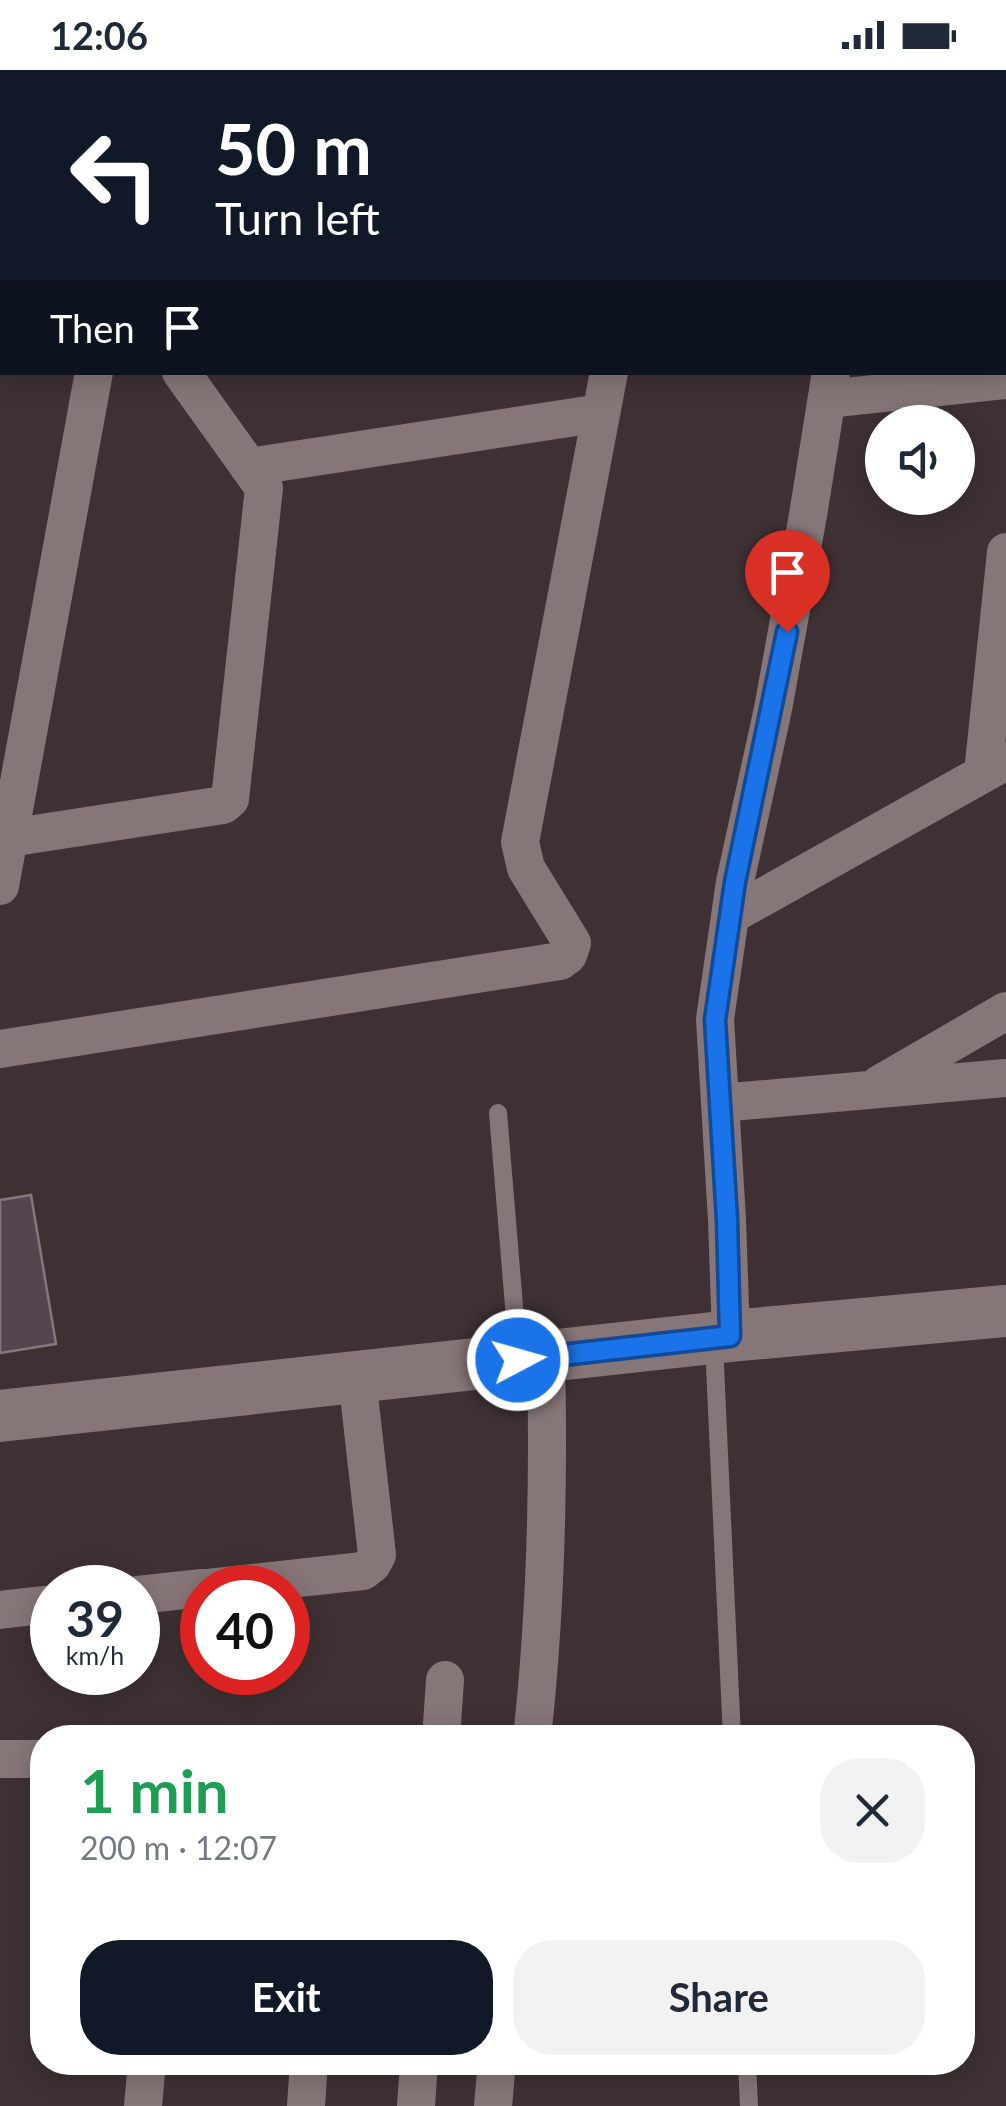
<!DOCTYPE html>
<html lang="en">
<head>
<meta charset="utf-8">
<style>
  body { margin:0; font-family:Lato,sans-serif; background:#f2f2f3; color:#1f2937; height:100vh; display:flex; flex-direction:column; font-size:38px; white-space:nowrap }
  * { box-sizing:border-box; margin:0 }
  p { font-size:32px; color:#747a83 }
  .icon { flex:none; width:55px; height:55px; fill:none; stroke:currentColor; stroke-width:2; stroke-linecap:round; stroke-linejoin:round }
  .map { position:relative; flex:1; overflow:hidden }
  .drawer { position:absolute; left:30px; top:1655px; width:945px; height:350px; display:flex; flex-direction:column; background:#fff; border-radius:40px; box-shadow:0 5px 25px #0003 }
  .drawer>* { flex:none }
  .hud { position:absolute; left:0px; top:0px; width:1008px; height:305px; box-shadow:0 5px 25px #0003; background:#111827; color:#fff; overflow:hidden }
  .tools { position:absolute; left:865px; top:335px; display:grid; gap:20px }
  .tools a { display:grid; place-items:center; width:110px; height:110px; border-radius:50%; background:#fff; box-shadow:0 5px 25px #0003; font-size:50px }
  .speed { position:absolute; left:30px; top:1495px; display:flex; gap:20px; font-size:50px; font-weight:700; text-align:center }
  .speed>* { display:grid; place-content:center; width:130px; height:130px; border-radius:50%; background:#fff; box-shadow:0 5px 25px #0003; line-height:1 }
  .speed small { font-size:25px; font-weight:400 }
  .speed .limit { border:15px solid #d22; background:#fff; color:#111 }
  .pin { position:absolute; display:grid; place-items:center; width:85px; height:85px; color:#fff; margin:-102px -42px; border-radius:50% 50% 50% 0; rotate:-45deg; box-shadow:0 0 10px #0007 }
  .pin .icon { rotate:45deg }
  .me { position:absolute; width:110px; margin:-55px; rotate:84deg; stroke-linejoin:round; filter:drop-shadow(0 0 8px #0008) }
  .turn { display:flex; align-items:center; gap:35px; height:210px; padding:0 50px; font-size:45px }
  .turn .icon { width:130px; height:130px; stroke-width:2.5 }
  .turn b { display:block; font-size:70px; line-height:85px }
  .then { display:flex; align-items:center; height:95px; padding:0 50px; background:#0003; gap:20px; font-size:38px }
  .round { display:grid; place-items:center; flex:none; width:105px; height:105px; border-radius:40px; background:#f2f2f3 }
  .summary { display:flex; align-items:center; justify-content:space-between; height:170px; padding:0 50px }
  h1 { font-size:60px; font-weight:700; line-height:75px; color:#1e9e55 }
  .cta { display:flex; gap:20px; margin-top:auto; padding:20px 50px }
  .cta a { flex:1; height:115px; border-radius:40px; background:#111827; color:#fff; font-size:40px; font-weight:700; line-height:115px; text-align:center }
  .cta a+a { background:#f2f2f3; color:#1f2937 }
  .status { display:flex; justify-content:space-between; align-items:center; height:70px; padding:0 50px; background:#fff; direction:ltr }
  .status svg { height:28px; fill:currentColor }
  .map>svg:first-child { display:block }
</style>
</head>
<body>
<div class="status"><b>12:06</b><svg viewBox="0 0 49 12"><path d="M0 12V9h3v3zM5 12V6h3v6zM10 12V3h3v9zM15 12V0h3v12zM26 1h20v11H26zM47 4h2v5h-2z"/></svg></div>
<div class="map">
<svg width="1006" height="2036" viewBox="0 0 1006 2036">
  <rect width="100%" height="100%" fill="#3f3133"/>
  <polygon fill="#53464e" stroke="#85777f" stroke-width="2.5" points="31,1125 56,1274 0,1283 0,1130"/>
  <g fill="none" stroke-linecap="round" stroke-linejoin="round">
    <g stroke="#877678" stroke-width="18">
      <polyline points="498,1043 518,1284"/>
      <polyline points="714,1274 732,1668"/>
      <polyline points="747,1992 749,2036"/>
    </g>
    <g stroke="#877678" stroke-width="38">
      <polyline points="249,2 250,0"/>
      <polyline points="431,2 447,0"/>
      <polyline points="665,2 666,0"/>
      <polyline points="879,2 879,0"/>
      <polyline points="0,84 2,84"/>
      <polyline points="1005,110 1006,109"/>
      <polyline points="827,329 1006,310"/>
      <polyline points="249,397 601,343"/>
      <polyline points="983,703 1006,482"/>
      <polyline points="9,768 223,735 230,729 264,418 181,302"/>
      <polyline points="0,816 94,302"/>
      <polyline points="731,845 1006,691"/>
      <polyline points="0,979 560,891 568,885 572,873 526,798 520,772 609,302"/>
      <polyline points="880,1014 1006,941"/>
      <polyline points="720,1033 1006,1008"/>
      <polyline points="731,1266 727,1150 715,949 735,812 773,639 808,445 831,302"/>
      <polyline points="208,1518 363,1501 372,1494 377,1485 357,1307"/>
      <polyline points="138,1525 202,1518"/>
      <polyline points="0,1540 52,1534"/>
      <polyline points="441,1668 445,1610"/>
      <path d="M532,1668C546,1541 549,1413 546,1286"/>
      <polyline points="0,1689 42,1689"/>
      <polyline points="143,2036 147,1992"/>
      <polyline points="306,2036 309,1992"/>
      <polyline points="416,2036 419,1992"/>
      <polyline points="493,2036 497,1992"/>
    </g>
    <polyline stroke="#877678" stroke-width="52" points="0,1346 731,1266 1006,1241"/>
  </g>
  <g fill="none" stroke-linecap="round" stroke-linejoin="round">
    <g stroke="#114b97" stroke-width="25">
      <polyline id="route" points="518,1290 730,1266 727,1150 715,950 735,812 787,562"/>
    </g>
    <use href="#route" stroke="#1a73e8" stroke-width="18"/>
  </g>
</svg>
<div class="tools">
<a><svg class="icon" aria-label="sound" viewBox="0 0 24 24"><path d="M4 9h4l5-4v14l-5-4H4zM17 9q2 3 0 6"/></svg></a>
</div>
<div class="speed"><div>39<small>km/h</small></div><div class="limit">40</div></div>
<div class="pin" style="left:787px;top:562px;background:#d93025"><svg class="icon" aria-label="arrive" viewBox="0 0 24 24"><path d="M6 21V4h12l-3 4 3 4H6"/></svg></div>
<svg class="me" style="left:518px;top:1290px" viewBox="-20 -20 40 40"><circle r="17" fill="#1a73e8" stroke="#fff" stroke-width="3"/><path d="M0-11L8 9 0 5-8 9z" fill="#fff"/></svg>
<div class="hud">
<div class="turn"><svg class="icon" aria-label="left" viewBox="0 0 24 24"><path d="M17 20v-9H6M10 6l-5 5 5 5"/></svg><div><b>50 m</b>Turn left</div></div>
<div class="then">Then<svg class="icon" aria-label="arrive" viewBox="0 0 24 24"><path d="M6 21V4h12l-3 4 3 4H6"/></svg></div>
</div>
<section class="drawer">
<div class="summary"><div><h1>1 min</h1><p>200 m · 12:07</p></div><a class="round"><svg class="icon" aria-label="close" viewBox="0 0 24 24"><path d="M6 6l12 12M18 6L6 18"/></svg></a></div>
<div class="cta"><a>Exit</a><a>Share</a></div>
</section>
</div>
</body>
</html>
